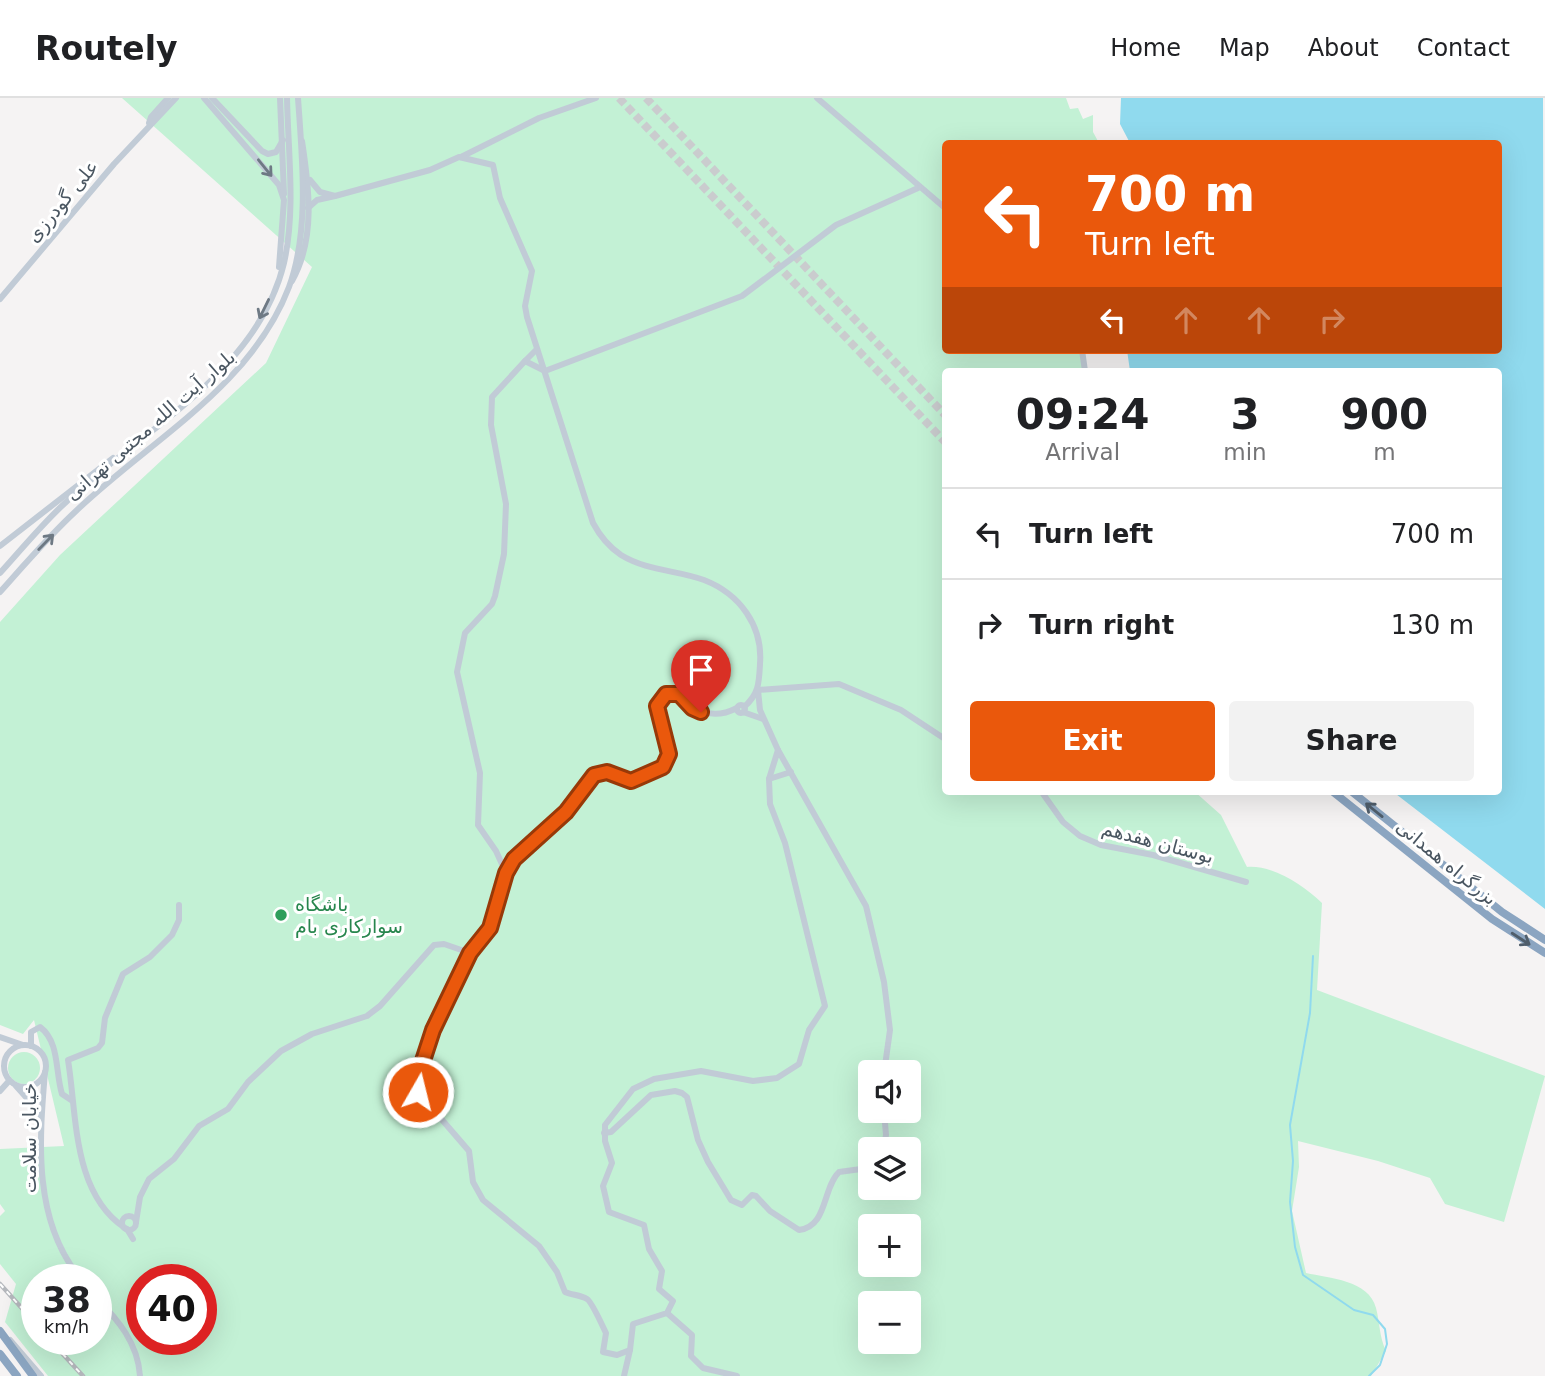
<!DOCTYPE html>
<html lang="en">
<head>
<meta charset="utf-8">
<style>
  body { margin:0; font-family:"DejaVu Sans","Noto Naskh Arabic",sans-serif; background:#f2f2f2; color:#202124; height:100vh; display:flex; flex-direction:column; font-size:26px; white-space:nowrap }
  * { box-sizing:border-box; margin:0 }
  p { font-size:23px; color:#757577 }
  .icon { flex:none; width:38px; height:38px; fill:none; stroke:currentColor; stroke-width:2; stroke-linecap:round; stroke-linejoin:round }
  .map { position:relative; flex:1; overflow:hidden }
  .panel { position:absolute; left:942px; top:270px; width:560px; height:427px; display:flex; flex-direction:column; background:#fff; border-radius:7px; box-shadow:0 7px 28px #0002 }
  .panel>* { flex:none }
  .top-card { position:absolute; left:942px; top:42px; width:560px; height:214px; border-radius:7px; box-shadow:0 7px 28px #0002; background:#ea580c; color:#fff; overflow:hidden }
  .tools { position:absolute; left:858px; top:962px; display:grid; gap:14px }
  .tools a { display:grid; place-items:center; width:63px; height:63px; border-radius:7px; background:#fff; box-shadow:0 7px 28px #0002; font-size:35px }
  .speed { position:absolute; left:21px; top:1166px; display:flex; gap:14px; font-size:35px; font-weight:700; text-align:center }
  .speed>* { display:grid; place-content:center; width:91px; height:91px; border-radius:50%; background:#fff; box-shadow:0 7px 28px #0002; line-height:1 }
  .speed small { font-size:18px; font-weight:400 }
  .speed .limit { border:10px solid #d22; background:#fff; color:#111 }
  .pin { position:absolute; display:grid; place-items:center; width:60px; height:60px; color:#fff; margin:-72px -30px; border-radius:50% 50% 50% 0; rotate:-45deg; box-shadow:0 0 7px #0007 }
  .pin .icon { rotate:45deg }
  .me { position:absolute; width:77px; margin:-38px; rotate:8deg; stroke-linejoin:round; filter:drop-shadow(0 0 5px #0008) }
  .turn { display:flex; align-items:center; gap:24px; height:147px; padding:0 28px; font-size:32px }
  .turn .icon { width:91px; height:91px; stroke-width:2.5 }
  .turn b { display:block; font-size:49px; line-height:60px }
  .lanes { display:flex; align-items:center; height:66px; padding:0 28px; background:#0003; justify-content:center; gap:35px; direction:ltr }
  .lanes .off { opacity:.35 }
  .eta { display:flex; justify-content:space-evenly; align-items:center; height:119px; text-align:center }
  .eta b { font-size:42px; font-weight:700; line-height:49px }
  .cta { display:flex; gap:14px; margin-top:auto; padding:14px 28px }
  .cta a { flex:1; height:80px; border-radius:7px; background:#ea580c; color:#fff; font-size:28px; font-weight:700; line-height:80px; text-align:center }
  .cta a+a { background:#f2f2f2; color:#202124 }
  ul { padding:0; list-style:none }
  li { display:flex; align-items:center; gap:21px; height:91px; padding:0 28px; border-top:2px solid #e0e0e0 }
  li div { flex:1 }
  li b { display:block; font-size:26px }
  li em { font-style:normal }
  header { display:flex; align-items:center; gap:42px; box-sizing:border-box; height:98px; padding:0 35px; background:#fff; border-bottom:2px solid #e0e0e0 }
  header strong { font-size:33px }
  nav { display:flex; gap:38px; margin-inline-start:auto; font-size:24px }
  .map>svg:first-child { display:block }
</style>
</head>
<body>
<header>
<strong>Routely</strong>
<nav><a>Home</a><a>Map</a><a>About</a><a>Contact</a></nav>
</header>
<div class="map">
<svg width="1545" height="1278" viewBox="0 0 1545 1278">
  <rect width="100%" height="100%" fill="#f5f3f3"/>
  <g fill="#c3f1d5" fill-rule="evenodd">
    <path d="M122,0H1066L1070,11L1078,10L1083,21L1093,17V34L1099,45L945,46V252H1084L1087,273H945V693H1194L1221,717L1247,769C1274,767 1303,787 1322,805L1317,892L1545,978L1504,1124L1445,1106L1430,1080L1378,1063L1298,1043L1299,1069L1292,1113L1306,1175C1329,1180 1369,1182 1376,1210C1380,1225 1379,1238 1386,1253L1371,1278H48L5,1224L16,1186L0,1166V1118L5,1113L0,1106V1051L64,1048L34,922L23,936L0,927V524L60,457L266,265L312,169ZM870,975H908V1013H870ZM870,1052H908V1090H870ZM870,1129H908V1167H870ZM37,1181H96V1241H37ZM142,1181H201V1241H142ZM870,1206H908V1244H870Z"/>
    <circle cx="24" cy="970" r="16"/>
  </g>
  <polygon fill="#90daee" points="1121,0 1543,0 1545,811 1392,693 1498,693 1498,273 1130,273 1127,252 1498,252 1498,46 1130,45 1120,26"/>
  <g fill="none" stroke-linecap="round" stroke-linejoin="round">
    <polyline stroke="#90daee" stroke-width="2" points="1313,858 1310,915 1290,1027 1293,1063 1290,1104 1295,1149 1303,1177 1354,1212 1373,1217 1385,1231 1387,1246 1380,1267 1369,1278"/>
    <g stroke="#caccce" stroke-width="8" stroke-dasharray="8 4" stroke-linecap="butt">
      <polyline points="619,0 945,344"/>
      <polyline points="646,0 945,317"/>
    </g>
    <g stroke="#c1cbd6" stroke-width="6">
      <polyline points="204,0 279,87 284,102 279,169"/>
      <polyline points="212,0 262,53 268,56 276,54 283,42"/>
      <polyline points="280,0 284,96"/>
      <polyline points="817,0 945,110"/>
      <polyline points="149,25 151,19 168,0"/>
      <polyline points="461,59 539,20 596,0"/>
      <path d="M335,98L430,72L459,59L493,67L500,100L532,173L525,208L527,219L593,425C600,438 609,449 621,457C647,473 677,472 704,482C740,496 763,528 760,566C759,585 759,596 744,609"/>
      <polyline points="308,110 317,102 335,98 320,94 310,82"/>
      <path d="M292,183C316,140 309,89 302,43"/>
      <polyline points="0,201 114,66 176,0"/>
      <polyline points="537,251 525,263 545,273 742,198 836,127 918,90"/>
      <polyline points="1082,252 1085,273"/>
      <polyline points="0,448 113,360"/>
      <path d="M0,475C21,452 42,426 65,405C141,332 257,276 284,165C296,112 288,54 287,0"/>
      <path d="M0,494C25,466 49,438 76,413C150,342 251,289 289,189C310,132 302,59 298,0"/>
      <circle cx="741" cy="611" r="4"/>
      <path d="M737,610C711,623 698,613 679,596H666L657,608L669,656L663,669L631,683L606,674L594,677L555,725L514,760L500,791L490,830L470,855L433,931L416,984L418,994L469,1053L473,1084L483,1102L539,1148L557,1174L565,1194C572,1197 581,1197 587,1201C592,1204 603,1229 606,1235L603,1254L617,1257L630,1252L633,1226L667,1215L673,1203L659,1191L662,1173L649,1151L644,1127L609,1114L603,1088L612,1065L605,1043V1027L633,991L654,981L701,973L753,983L777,980L799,966L809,932L825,908L785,745L770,706L769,681L778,652L866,808L884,884L890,932L884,975"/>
      <polyline points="743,614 763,621"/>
      <polyline points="778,652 760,612 758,592 839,586 901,612 945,641"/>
      <polyline points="769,681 791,674"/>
      <polyline points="1041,693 1063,724 1080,738 1101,747 1153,757 1246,784"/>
      <polyline points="506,775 496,753 478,727 480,675 457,574 465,535 492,506 495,498 504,456 506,406 491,327 492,299 525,263"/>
      <polyline points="0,939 23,947"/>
      <circle cx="25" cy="968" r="21"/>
      <path d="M31,948V934L40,929C60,944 55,974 62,996L71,1002"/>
      <path d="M45,974C39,1044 33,1124 81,1181"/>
      <polyline points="16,988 33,1007 39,1027"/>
      <polyline points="0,993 9,983"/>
      <path d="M604,1035L611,1034L651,997L675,993L682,995L687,999L698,1042L708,1064L731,1102L742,1107L752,1097L756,1098L770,1113L799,1132C828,1128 822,1091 839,1074L861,1071L870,1064"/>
      <polyline points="883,1052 886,1037 884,1013"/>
      <circle cx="129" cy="1125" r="7"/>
      <polyline points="136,1124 140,1099 149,1081 174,1061 199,1028 228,1011 248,984 281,953 312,936 367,918 380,908 434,847 444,846 470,855"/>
      <path d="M125,1130C72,1095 77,1016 68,962L98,950L102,945L105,920L123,876L150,859L172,837L179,822V807"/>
      <polyline points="127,1131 133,1141"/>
      <path d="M96,1199C118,1222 138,1245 140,1278"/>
      <polyline points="667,1215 692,1237 691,1258 703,1270 737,1278"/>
      <polyline points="10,1242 41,1278"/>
      <polyline points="624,1278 630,1252"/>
    </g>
    <g stroke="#8ba5c1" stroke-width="8">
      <polyline points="1332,693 1492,821 1545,855"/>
      <polyline points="1351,693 1502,814 1545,842"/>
      <polyline points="0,1233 33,1278"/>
      <polyline points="0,1256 17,1278"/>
    </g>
    <g stroke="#b5b8bd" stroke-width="4.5">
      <g id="rail">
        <polyline points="0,1186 37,1227"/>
        <polyline points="49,1241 83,1278"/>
      </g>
    </g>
    <use href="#rail" stroke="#fff" stroke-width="2" stroke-dasharray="5" stroke-linecap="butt"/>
  </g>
  <defs><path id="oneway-shaft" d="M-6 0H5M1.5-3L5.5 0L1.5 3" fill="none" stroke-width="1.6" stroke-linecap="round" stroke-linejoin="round" transform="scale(1.75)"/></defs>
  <g stroke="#6e7984">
    <use href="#oneway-shaft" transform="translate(265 70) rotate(51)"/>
    <use href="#oneway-shaft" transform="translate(264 211) rotate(116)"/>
    <use href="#oneway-shaft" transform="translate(46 444) rotate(-46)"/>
  </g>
  <g stroke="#505e6b">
    <use href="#oneway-shaft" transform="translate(1374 712) rotate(-141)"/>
    <use href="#oneway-shaft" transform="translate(1521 841) rotate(33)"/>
  </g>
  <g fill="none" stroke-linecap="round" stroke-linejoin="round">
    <g stroke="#983908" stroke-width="18">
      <polyline id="route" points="418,994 416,984 433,932 470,855 490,830 506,775 514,761 566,714 594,677 607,674 631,683 663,669 669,656 657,608 666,596 679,596 692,610 701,614"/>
    </g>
    <use href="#route" stroke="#ea580c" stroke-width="12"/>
  </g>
  <circle fill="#2e9e5b" stroke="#fff" stroke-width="2.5" cx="281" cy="817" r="7"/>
  <g text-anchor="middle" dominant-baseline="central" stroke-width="6" stroke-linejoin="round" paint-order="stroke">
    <g font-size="19" fill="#4a5661" stroke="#fff">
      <text transform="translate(62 103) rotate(-50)">علی گودرزی</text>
      <text transform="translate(150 327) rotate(-41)">بلوار آیت الله مجتبی تهرانی</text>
      <text transform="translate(1158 744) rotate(15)">بوستان هفدهم</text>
      <text transform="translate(1447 764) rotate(39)">بزرگراه همدانی</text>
      <text transform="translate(29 1040) rotate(-90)">خیابان سلامت</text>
    </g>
    <g font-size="19" fill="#27864d" stroke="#fff" text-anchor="start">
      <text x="295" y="806">باشگاه<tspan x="295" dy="22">سوارکاری بام</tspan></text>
    </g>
  </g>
</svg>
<div class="tools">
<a><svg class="icon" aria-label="sound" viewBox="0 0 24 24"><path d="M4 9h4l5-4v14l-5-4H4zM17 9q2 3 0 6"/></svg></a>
<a><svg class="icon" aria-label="layers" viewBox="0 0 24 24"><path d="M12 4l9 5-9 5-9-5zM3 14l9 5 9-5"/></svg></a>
<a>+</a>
<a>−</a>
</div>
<div class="speed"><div>38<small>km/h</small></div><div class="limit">40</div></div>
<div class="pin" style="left:701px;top:614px;background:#d93025"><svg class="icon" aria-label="arrive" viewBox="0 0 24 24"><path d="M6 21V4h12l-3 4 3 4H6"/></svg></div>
<svg class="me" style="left:418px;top:994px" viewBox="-20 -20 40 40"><circle r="17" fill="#ea580c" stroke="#fff" stroke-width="3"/><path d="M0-11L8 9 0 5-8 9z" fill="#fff"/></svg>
<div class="top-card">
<div class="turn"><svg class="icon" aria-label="left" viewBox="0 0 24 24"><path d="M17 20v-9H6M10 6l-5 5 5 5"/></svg><div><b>700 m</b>Turn left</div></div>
<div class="lanes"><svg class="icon" aria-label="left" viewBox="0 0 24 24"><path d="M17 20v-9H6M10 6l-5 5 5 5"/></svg><svg class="icon off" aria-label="ahead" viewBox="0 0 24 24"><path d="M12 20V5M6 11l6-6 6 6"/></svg><svg class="icon off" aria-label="ahead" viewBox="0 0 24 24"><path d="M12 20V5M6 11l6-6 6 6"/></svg><svg class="icon off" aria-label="right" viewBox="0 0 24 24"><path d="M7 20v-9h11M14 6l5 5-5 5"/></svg></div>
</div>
<section class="panel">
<div class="eta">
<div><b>09:24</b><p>Arrival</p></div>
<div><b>3</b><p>min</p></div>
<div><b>900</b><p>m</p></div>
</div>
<ul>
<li><svg class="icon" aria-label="left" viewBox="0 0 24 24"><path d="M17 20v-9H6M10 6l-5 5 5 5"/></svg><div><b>Turn left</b></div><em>700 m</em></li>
<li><svg class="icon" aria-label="right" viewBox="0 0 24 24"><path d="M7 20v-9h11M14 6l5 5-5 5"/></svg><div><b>Turn right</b></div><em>130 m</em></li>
</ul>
<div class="cta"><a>Exit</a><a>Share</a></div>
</section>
</div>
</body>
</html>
